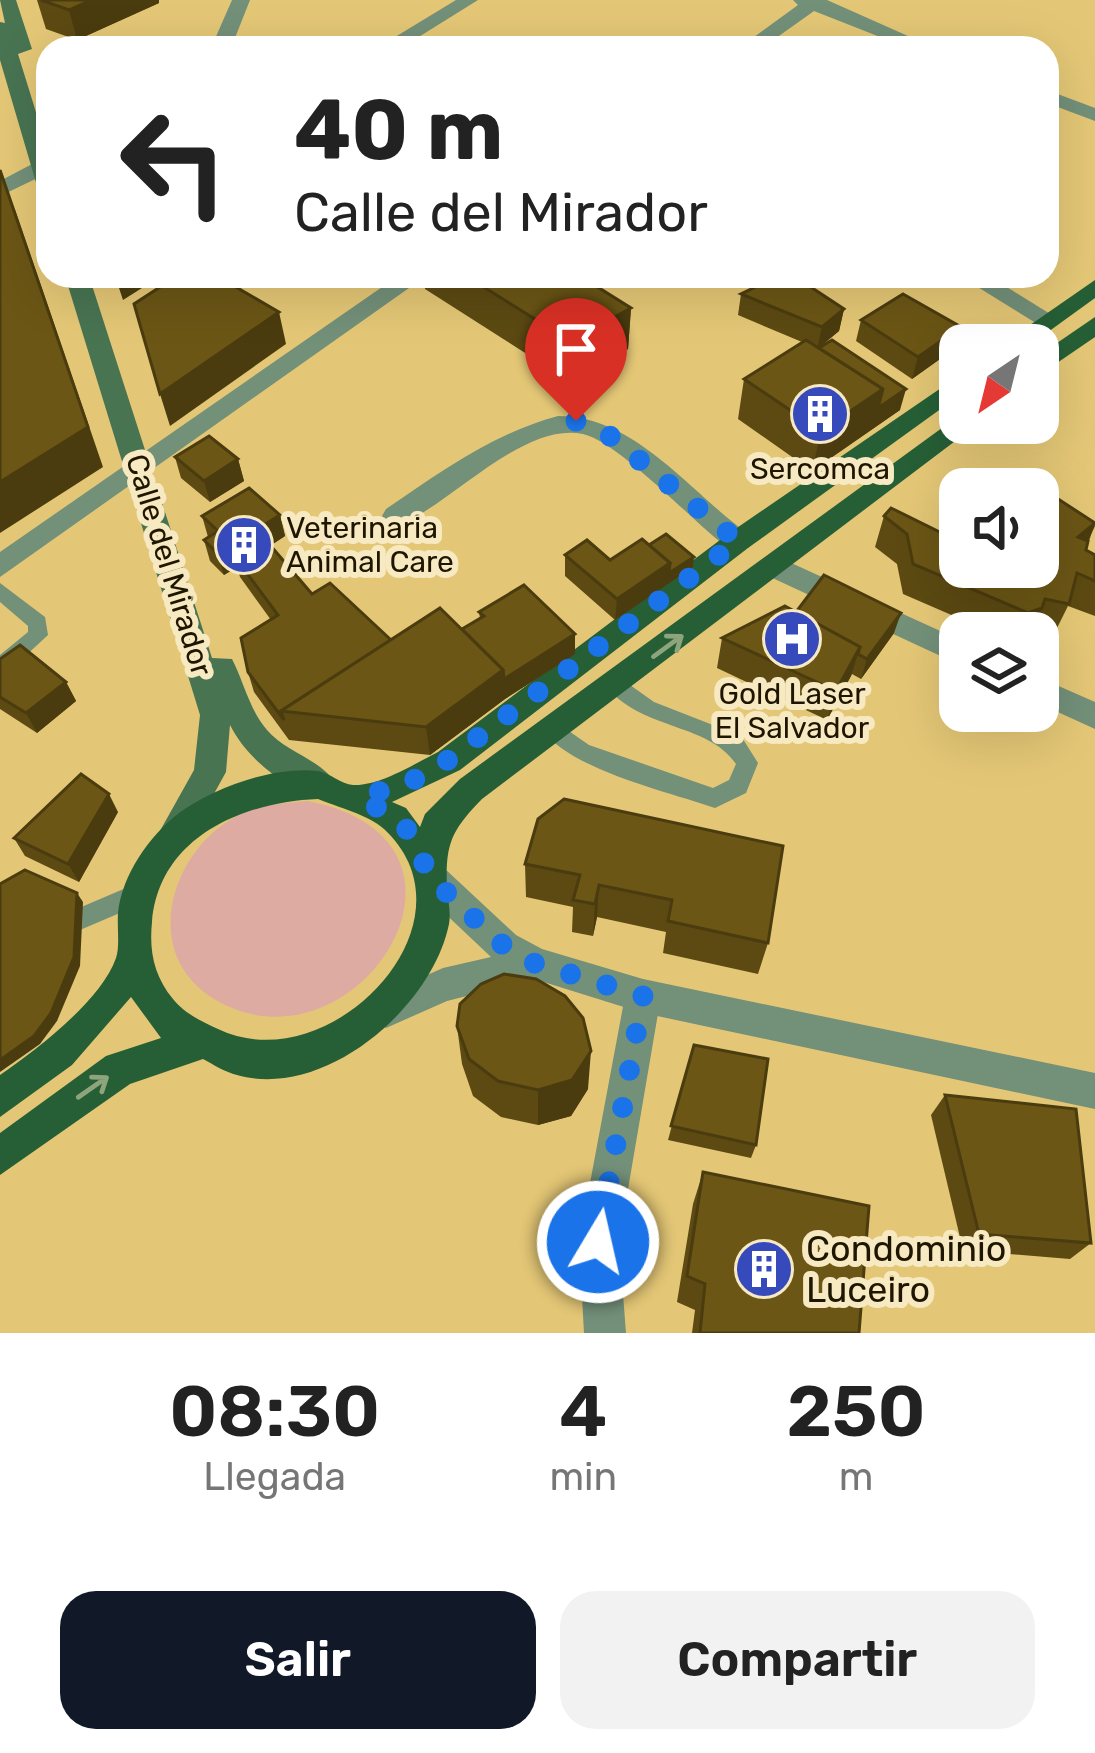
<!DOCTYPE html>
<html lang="es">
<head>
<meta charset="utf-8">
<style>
  body { margin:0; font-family:Rubik,sans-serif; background:#f2f2f2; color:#222; height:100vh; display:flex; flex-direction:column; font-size:45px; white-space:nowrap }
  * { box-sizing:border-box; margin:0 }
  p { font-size:39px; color:#767676 }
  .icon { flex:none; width:66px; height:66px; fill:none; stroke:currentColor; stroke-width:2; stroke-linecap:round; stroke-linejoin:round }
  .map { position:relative; height:1333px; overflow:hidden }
  .drawer { display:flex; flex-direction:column; background:#fff; flex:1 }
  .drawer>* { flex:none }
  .top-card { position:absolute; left:36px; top:36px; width:1023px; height:252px; border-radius:36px; box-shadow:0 12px 48px #0002; background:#fff; color:#222; overflow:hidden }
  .needle { width:78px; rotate:215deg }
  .controls { position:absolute; left:939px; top:324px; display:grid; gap:24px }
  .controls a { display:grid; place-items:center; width:120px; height:120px; border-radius:24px; background:#fff; box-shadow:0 12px 48px #0002; font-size:60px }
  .pin { position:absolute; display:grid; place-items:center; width:102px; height:102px; color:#fff; margin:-123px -51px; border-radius:50% 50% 50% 0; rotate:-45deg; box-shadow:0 0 12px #0007 }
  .pin .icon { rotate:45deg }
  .me { position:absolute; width:132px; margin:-66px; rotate:9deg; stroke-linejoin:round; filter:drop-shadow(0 0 9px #0008) }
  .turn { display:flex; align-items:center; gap:42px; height:252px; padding:0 60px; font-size:54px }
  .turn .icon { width:156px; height:156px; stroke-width:2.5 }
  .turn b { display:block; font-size:84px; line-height:102px }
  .eta { display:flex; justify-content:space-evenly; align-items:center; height:204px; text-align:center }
  .eta b { font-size:72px; font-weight:600; line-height:84px }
  .button { display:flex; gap:24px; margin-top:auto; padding:24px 60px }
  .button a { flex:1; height:138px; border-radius:36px; background:#111827; color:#fff; font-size:48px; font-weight:600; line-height:138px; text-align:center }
  .button a+a { background:#f2f2f2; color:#222 }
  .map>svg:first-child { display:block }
</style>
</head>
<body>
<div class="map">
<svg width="1095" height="1333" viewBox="0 0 1095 1333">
  <rect width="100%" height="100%" fill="#e4c776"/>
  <path fill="#ddaba2" d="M308,801C514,842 351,1087 211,997C140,951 171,850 237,816C260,805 283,803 308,801Z"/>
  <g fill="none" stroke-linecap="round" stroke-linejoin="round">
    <g fill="#739079" fill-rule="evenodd">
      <polygon points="0,583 45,617 48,635 7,673 0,675 0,655 28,632 28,626 0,602"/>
      <path d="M616,675L654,702L741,736L758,763L746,793L715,808C669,792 568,769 542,729L545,723L553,720L589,745L713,788L729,780L736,764C708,722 637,730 605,684L609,678Z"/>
      <polygon points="140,882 148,885 152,893 148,901 80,930 72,927 68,919 72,911"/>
    </g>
    <g fill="#739079" fill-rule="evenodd">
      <polygon points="232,0 250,0 231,48 211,48"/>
      <polygon points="456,0 478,0 401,48 377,48"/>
      <polygon points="793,0 827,0 935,48 908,48 814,11 762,48 739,48 798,5"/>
      <polygon points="1047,90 1095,108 1095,121 1047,103"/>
      <polygon points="34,163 48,163 48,173 0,196 0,181"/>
      <polygon points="398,276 426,276 0,577 0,552"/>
      <polygon points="960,276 989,276 1060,320 1057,325 1039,325"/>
      <path d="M558,416C635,416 689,491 748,534L752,541L748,548H728C694,523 619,442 583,434C514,419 425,535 386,523L382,516L386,509C442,471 492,434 558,416Z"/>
      <polygon points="776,556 960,640 960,665 766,575 762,567"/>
      <polygon points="1038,677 1095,702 1095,729 1038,703"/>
      <polygon points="643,979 656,984 661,996 619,1242 626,1333 584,1333 579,1242 625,996 630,984"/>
    </g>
    <polygon fill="#739079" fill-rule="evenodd" points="432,864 444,868 516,935 542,949 643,979 1095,1073 1095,1109 643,1013 534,979 447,1001 386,1028 373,1023 368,1011 373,999 443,968 491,957 420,890 415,879 420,868"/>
    <g fill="#487452" fill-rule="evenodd">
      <polygon points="0,0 16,0 32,49 18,54 48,151 48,193 37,186 0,60 0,22 5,23"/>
      <path d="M65,276H89L212,658L232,659C244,682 249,709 267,730C285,752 325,761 336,785L331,795L320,799C282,785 248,760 230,725L226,772L184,848L172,852L160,848L156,838L194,770L200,715Z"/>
    </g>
    <g fill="#265f36" fill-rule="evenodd">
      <polygon points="1095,280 1095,298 1030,345 1001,345"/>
      <polygon points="1095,317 1095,337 1038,376 1038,356"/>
      <path d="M960,375V395L748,548L460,770L392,802L406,808L420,827L425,814L460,779L957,417L960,423H979L482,799C452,830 445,843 447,888C448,899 451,913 449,924C432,1008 324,1100 237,1075C225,1072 214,1065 203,1059L130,1084L0,1175V1133L106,1056L161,1038L131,997L72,1065L0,1117V1075C36,1050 101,1001 116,958C120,947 117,927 118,913C122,875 149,836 179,813C215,787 274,766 318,771C330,773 341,784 353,785C380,786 414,764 438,752L728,534ZM318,799C337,807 369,815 384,829C484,922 330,1083 218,1029C201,1021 185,1014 173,999C154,976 149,951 152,922C159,837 243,802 318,799Z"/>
    </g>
  </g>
  <g fill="#5c4a12">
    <polygon points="37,0 159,0 159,3 77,40 46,29"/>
    <polygon points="424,276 580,276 631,308 628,349 569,381 425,289"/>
    <polygon points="741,294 844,309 839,331 819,348 900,410 812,471 738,419 744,379 802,342 738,315"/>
    <polygon points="861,320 954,349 912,379 856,341"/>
    <polygon points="175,457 238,459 244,481 210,502 181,478"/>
    <polygon points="1055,497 1095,523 1086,550 1095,555 1095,616 1068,606 1054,634 1032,629 1031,633 993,633 903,594 897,564 875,547 884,516 960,567 1040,536 1041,528"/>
    <polygon points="280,515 285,536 270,546 312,594 391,640 462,629 480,618 479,612 575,634 575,654 505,699 430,755 289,740 254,692 248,672 271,620 240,577 237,567 224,575 210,561 204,540 208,537 202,516"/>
    <polygon points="649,545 693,567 615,620 565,576 565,555 610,560"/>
    <polygon points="796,612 894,633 861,679 852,674 827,720 717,668 722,638"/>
    <polygon points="0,659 66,682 76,701 37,733 0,709"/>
    <polygon points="118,812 79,882 25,856 14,838"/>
    <polygon points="538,819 768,943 758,974 663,953 666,932 597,917 593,936 572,932 573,907 526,897 525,864"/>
    <polygon points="457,1026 588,1089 571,1116 538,1125 501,1117 473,1096 462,1064"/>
    <polygon points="694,1045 756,1145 751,1158 668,1140"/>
    <polygon points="945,1095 1091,1243 1070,1259 963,1250 931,1115"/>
    <polygon points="703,1172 859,1333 692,1333 695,1310 677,1302 693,1204"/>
  </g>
  <g fill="#4b3c0f">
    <polygon points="91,0 159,0 159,3 77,40 69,10"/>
    <polygon points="15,210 103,467 0,533 0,482"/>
    <polygon points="121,276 161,276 123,300 116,279"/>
    <polygon points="631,308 628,349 569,381 570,341"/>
    <polygon points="844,309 839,331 817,349 822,327"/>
    <polygon points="279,312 286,344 170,426 160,394"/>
    <polygon points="961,327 954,349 912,379 918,357"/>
    <polygon points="883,389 906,389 900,410 812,471 821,431"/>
    <polygon points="238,459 244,481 210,502 204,481"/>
    <polygon points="280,515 285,536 240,565 234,556 237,567 224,575 218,554"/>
    <polygon points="1095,525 1095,526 1081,555 1078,537"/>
    <polygon points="694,557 693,567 615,620 617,599 670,563"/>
    <polygon points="1042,608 1031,633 1018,633 1028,613"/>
    <polygon points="901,613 894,633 861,679 867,659"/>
    <polygon points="575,634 575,654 505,699 430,755 426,727 503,670"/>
    <polygon points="860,647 851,676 827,720 836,691"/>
    <polygon points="66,682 76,701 37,733 26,713"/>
    <polygon points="109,794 118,812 79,882 68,864"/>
    <polygon points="599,885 597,917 593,936 595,904"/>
    <polygon points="77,893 83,902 80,966 57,1021 40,1044 0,1072 0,1060"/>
    <polygon points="591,1051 588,1089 571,1116 538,1125 538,1090"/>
  </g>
  <g fill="#6b5615" stroke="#4b3c0f" stroke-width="3">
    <polygon points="41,0 91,0 69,10"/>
    <polygon points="0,170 88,427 0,482"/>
    <polygon points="177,276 217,276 279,312 160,394 134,304"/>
    <polygon points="466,276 580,276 631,308 570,341"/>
    <polygon points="778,276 794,276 844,309 822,327 741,294"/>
    <polygon points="903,294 961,327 918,357 861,320"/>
    <polygon points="806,340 883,389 821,431 744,379"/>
    <polygon points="832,340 906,389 878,408 883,389 819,348"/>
    <polygon points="209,436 238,459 204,481 175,457"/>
    <polygon points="249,488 280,515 218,554 204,540 218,531 202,516"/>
    <polygon points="1055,497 1095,523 1078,537 1088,541 1086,550 1095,555 1095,581 1077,573 1069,604 1045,599 1042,608 1028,613 913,564 907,534 884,516 891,508 958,541 960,540 960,567 1038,567 1038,537 1051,532"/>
    <polygon points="666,534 694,557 669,573 670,563 649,545"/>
    <polygon points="264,538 312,594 330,583 391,640 281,711 284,720 248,672 241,638 278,615 234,556"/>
    <polygon points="642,539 670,563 617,599 565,555 587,540 610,560"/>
    <polygon points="824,575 901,613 867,659 858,654 860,647 796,612"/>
    <polygon points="524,585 575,634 504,679 503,670 462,629 484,616 479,612"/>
    <polygon points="785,606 860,647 836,691 722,638"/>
    <polygon points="440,608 503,670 426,727 281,711"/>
    <polygon points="20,645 66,682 26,713 0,697 0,659"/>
    <polygon points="81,774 109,794 68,864 14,838"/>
    <polygon points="564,799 783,846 768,943 668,921 672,900 599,885 595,904 573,900 580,875 525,864 538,819"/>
    <polygon points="25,870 77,893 74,957 51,1013 34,1036 0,1060 0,884"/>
    <polygon points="504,974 536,979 565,996 583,1018 591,1051 572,1080 538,1090 498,1081 469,1059 457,1026 460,1004 481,984"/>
    <polygon points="694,1045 768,1059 756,1145 671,1126"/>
    <polygon points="945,1095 1076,1109 1091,1243 979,1234"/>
    <polygon points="703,1172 869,1206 859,1333 700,1333 705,1284 687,1276"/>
  </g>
  <defs><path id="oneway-shaft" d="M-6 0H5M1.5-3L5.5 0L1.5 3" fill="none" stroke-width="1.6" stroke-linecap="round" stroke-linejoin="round" transform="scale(3)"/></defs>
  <g stroke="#8ea47c">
    <use href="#oneway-shaft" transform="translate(668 646) rotate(-36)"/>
    <use href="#oneway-shaft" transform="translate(93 1087) rotate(-35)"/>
  </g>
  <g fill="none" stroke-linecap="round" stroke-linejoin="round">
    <polyline stroke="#1a73e8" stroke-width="21" stroke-dasharray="0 37.8" points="576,421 605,432 738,541 448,760 405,785 361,796 406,828 432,879 504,946 534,963 643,996 598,1242"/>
  </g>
  <defs>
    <g id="building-disc" transform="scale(3)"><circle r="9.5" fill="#364abc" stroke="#f7e9c2"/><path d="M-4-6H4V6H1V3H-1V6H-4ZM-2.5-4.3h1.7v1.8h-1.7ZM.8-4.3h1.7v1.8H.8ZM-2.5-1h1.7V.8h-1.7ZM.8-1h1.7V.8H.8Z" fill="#fff"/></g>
    <g id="hospital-disc" transform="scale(3)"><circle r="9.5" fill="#364abc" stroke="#f7e9c2"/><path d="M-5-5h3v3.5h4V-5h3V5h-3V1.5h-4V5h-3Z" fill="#fff"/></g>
  </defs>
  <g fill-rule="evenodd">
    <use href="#building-disc" x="820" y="414"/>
    <use href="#building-disc" x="244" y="545"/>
    <use href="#hospital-disc" x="792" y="639"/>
    <use href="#building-disc" x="764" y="1269"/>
  </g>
  <g text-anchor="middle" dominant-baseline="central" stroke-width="12" stroke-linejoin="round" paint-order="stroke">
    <g font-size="30" fill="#1f1600" stroke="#f7e9c2">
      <text x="820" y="469">Sercomca</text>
      <text x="286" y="528" text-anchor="start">Veterinaria<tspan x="286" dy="34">Animal Care</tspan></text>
      <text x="792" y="694">Gold Laser<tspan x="792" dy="34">El Salvador</tspan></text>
    </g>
    <g font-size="30" fill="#1f1600" stroke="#f7e9c2">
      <text transform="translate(169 565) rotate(73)">Calle del Mirador</text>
    </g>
    <g font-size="36" fill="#1f1600" stroke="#f7e9c2" text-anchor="start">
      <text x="806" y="1248">Condominio<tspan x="806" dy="41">Luceiro</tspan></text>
    </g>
  </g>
</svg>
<div class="controls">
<a><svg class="needle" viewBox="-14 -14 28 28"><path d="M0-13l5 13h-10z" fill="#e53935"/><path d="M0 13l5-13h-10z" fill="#767676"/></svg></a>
<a><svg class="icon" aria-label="sound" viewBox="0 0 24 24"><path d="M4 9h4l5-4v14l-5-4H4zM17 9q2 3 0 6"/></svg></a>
<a><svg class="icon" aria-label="layers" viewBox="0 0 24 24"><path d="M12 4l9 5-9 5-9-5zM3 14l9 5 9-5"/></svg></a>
</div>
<div class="pin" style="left:576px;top:421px;background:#d93025"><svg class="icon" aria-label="arrive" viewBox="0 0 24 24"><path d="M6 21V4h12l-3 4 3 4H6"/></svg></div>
<svg class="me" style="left:598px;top:1242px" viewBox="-20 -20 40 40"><circle r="17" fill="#1a73e8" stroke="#fff" stroke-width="3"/><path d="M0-11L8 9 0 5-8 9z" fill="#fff"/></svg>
<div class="top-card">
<div class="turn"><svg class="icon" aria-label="left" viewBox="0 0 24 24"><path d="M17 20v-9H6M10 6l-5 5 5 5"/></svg><div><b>40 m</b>Calle del Mirador</div></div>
</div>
</div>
<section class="drawer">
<div class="eta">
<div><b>08:30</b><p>Llegada</p></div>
<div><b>4</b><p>min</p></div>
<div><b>250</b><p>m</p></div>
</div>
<div class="button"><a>Salir</a><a>Compartir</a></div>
</section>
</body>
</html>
